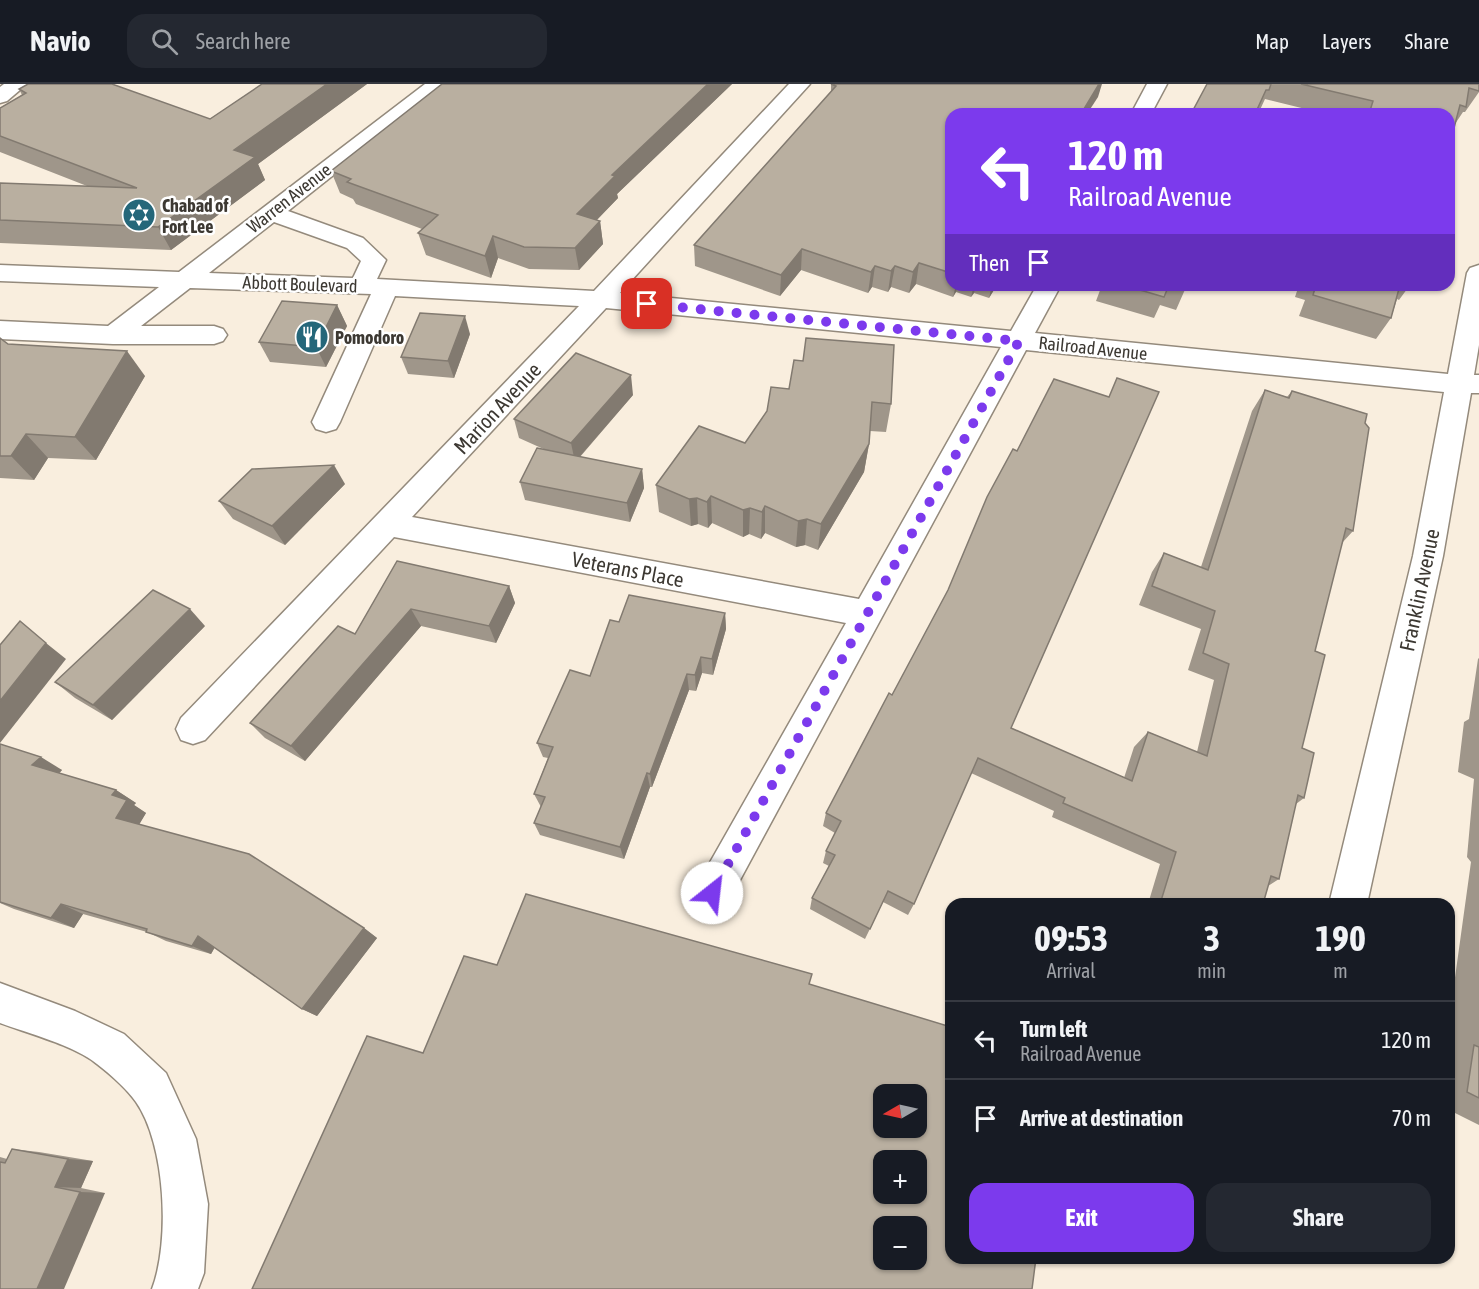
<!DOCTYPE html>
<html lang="en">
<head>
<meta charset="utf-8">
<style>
  body { margin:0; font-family:"Asap Condensed",sans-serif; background:#242831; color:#f1f3f6; height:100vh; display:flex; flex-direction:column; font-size:22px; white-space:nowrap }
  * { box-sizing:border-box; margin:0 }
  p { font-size:20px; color:#9ea1a6 }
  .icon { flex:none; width:33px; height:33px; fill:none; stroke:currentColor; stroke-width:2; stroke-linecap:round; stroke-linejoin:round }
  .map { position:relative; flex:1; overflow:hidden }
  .details { position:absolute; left:945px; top:814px; width:510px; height:366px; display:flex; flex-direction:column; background:#171b24; border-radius:18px; box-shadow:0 2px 4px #0004 }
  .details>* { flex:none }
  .banner { position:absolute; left:945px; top:24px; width:510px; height:183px; border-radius:18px; box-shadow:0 2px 4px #0004; background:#7c3aed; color:#fff; overflow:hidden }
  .needle { width:39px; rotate:261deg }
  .tools { position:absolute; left:873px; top:1000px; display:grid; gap:12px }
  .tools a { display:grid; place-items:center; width:54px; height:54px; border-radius:12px; background:#171b24; box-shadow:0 2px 4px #0004; font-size:30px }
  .pin { position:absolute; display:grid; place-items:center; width:51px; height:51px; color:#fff; margin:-26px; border-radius:12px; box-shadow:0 3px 9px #0006 }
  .me { position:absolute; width:66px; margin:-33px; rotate:29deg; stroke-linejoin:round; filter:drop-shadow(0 0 4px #0008) }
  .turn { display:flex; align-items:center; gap:21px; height:126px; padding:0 24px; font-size:27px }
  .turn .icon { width:78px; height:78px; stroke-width:2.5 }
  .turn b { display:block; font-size:42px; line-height:51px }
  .then { display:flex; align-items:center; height:57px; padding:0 24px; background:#0003; gap:12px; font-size:22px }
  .eta { display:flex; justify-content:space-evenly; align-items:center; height:102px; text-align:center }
  .eta b { font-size:36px; font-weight:700; line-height:42px }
  .action { display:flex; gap:12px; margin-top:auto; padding:12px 24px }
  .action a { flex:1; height:69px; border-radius:18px; background:#7c3aed; color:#fff; font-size:24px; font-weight:700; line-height:69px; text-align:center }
  .action a+a { background:#242831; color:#f1f3f6 }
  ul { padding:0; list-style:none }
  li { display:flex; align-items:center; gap:18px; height:78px; padding:0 24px; border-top:2px solid #363941 }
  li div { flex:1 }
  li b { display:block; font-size:22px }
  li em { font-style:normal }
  header { display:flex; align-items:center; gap:36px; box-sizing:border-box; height:84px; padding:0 30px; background:#171b24; border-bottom:2px solid #363941 }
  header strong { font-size:28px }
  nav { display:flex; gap:33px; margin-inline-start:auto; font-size:21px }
  .search { width:420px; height:54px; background:#242831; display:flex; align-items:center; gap:15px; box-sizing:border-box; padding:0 21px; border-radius:18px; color:#9ea1a6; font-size:22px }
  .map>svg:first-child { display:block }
</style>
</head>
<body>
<header>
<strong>Navio</strong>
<div class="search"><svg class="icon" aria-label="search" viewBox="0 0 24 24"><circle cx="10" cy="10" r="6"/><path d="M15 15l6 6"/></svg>Search here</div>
<nav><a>Map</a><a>Layers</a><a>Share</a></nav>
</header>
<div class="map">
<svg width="1479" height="1205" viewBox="0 0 1479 1205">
  <rect width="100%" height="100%" fill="#f9eede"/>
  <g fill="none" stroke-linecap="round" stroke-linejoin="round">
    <g stroke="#948a7c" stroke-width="3">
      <g id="minor">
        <polygon points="4,0 27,0 7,17 0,19 0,3"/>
        <path d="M425,0H448L288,127L363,154L386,176L377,195L594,207L789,0H810L620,209L1011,247L1037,201H1061L1035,249L1448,290L1467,189L1470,184L1479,181V261L1474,291H1479V309H1471L1443,472L1367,820H1329L1413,472L1444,308L1026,266L726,822L713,827L700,822L694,809L700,796L846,539L394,453L205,656L193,660L181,656L176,645L181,634L579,222L395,212L340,338L336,345L326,348L316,345L312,338L371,210L190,204L141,242H214L223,245L227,251L223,257L214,260H113L0,255V237L108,242L159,203L0,197V181L179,188ZM274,138L347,164L361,177L353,194L209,189ZM606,224L1001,263L859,515L412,433Z"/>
        <polygon points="1147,0 1167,0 1151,30 1131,30"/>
        <path d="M0,899L75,927L124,950L166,989L196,1055L208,1120L204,1189L198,1205H152C170,1158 166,1061 136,1018C127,1005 110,990 97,980C76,962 27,949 0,939Z"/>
      </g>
    </g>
    <use href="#minor" fill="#fff" fill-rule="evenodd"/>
  </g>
  <g fill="#9f968a">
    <polygon points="262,0 367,0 258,80 265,96 171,166 0,159 0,99 87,102 0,68 0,24 22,11 19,5 210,35"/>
    <polygon points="442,0 732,0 617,110 618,114 597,136 600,137 603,160 579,186 529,185 498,174 491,194 426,171 418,149 422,145 356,120 353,115 340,109 331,87"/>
    <polygon points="831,0 1098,13 951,30 951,201 997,201 989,214 974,209 971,213 956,208 953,213 916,200 909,209 891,203 888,208 872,203 868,209 801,186 780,212 695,182 694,161 831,8"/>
    <polygon points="1207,0 1479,0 1479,8 1465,28 1463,28 1455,40 1449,30 1326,30 1265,15 1259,28"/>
    <polygon points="1102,201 1187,201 1176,226 1160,221 1154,234 1096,217"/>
    <polygon points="1299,201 1410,201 1399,216 1397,215 1391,234 1376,255 1299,232 1305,216 1295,213"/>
    <polygon points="337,221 347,242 326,283 270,278 259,258"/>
    <polygon points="470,250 454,294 408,290 401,273"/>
    <polygon points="0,254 8,260 145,292 96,376 48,374 34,396 0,394"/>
    <polygon points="803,277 891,320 886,348 870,347 869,360 864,388 818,466 805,461 796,463 765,449 761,455 749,450 743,453 712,439 708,444 698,440 691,442 659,428 656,401 745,359 789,305"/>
    <polygon points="1265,306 1287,313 1292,307 1365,339 1353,447 1342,459 1315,567 1302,664 1304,714 1296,720 1279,795 1268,802 1263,820 1148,820 1160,780 1052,733 1054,727 971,689 914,820 908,831 883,818 865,855 810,825 812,814 829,782 823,779 826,767 835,749 823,742 826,729 892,611 1011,644 1124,694 1134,663 1148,648 1197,668 1214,596 1188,586 1201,545 1139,521 1152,488 1164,469 1201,483 1252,327"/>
    <polygon points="633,311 580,373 642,385 644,404 630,438 525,416 520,398 548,367 519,354 514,335"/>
    <polygon points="345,400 285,461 233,435 219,417"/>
    <polygon points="397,477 509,502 515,519 496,559 421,542 305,677 265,654 250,639 355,550"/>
    <polygon points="725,529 726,545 713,591 702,589 696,607 689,606 652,703 650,703 624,775 540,751 534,739 541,723 534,710 548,674 543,673 537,659 590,592 619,538"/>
    <polygon points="205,542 112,636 75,614 55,598"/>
    <polygon points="1479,574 1479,1041 1449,1026 1449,937 1471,778 1467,773 1474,695 1458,688 1464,638 1469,635 1478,575"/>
    <polygon points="0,660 62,686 59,689 116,706 136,719 134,721 146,729 139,740 364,844 377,854 317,932 302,925 215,863 211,870 166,857 147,848 83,830 74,844 14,825 0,819"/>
    <polygon points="12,1065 39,1068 93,1077 81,1104 105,1109 0,1205 0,1073 7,1075"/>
  </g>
  <g fill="#827a70">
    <polygon points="327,0 367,0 258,80 265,96 171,166 158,143 234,66"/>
    <polygon points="708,0 732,0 617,110 618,114 581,152 577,130 612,91"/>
    <polygon points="1099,0 1102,0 1098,13 1087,30 1081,30"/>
    <polygon points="600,137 603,160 579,186 575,164"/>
    <polygon points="493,152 498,174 491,194 485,172"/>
    <polygon points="802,165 801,186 780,212 781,191"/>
    <polygon points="919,179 916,200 909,209 913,188"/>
    <polygon points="875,182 872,203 868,209 871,188"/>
    <polygon points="895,182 891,203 888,208 891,187"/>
    <polygon points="956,201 958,201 956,208 953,213"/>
    <polygon points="974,201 976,201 974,209 971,213"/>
    <polygon points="992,201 997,201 989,214"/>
    <polygon points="337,221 347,242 326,283 316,263"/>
    <polygon points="465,232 470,250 454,294 448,277"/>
    <polygon points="127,267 145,292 96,376 75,353"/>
    <polygon points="631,291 633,311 575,378 571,359"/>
    <polygon points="26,350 48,374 34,396 11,372"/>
    <polygon points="869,360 864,388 818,466 821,440"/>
    <polygon points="334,381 345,400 285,461 272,442"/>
    <polygon points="642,385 644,404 630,438 627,419"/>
    <polygon points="711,412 712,439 708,444 707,418"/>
    <polygon points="697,414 698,440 691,442 689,415"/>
    <polygon points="765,422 765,449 761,455 762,428"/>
    <polygon points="750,424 749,450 743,453 743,426"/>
    <polygon points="807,435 805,461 796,463 798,437"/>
    <polygon points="509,502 515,519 496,559 489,542"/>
    <polygon points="190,525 205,542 112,636 93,621"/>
    <polygon points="411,525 421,542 305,677 291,662"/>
    <polygon points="725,529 726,545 713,591 712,575"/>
    <polygon points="46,559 66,575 0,659 0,617"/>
    <polygon points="701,573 702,589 696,607 695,591"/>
    <polygon points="687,590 689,606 652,703 650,690"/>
    <polygon points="41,673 62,686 54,695 32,681"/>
    <polygon points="647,689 650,703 624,775 620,763"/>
    <polygon points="116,706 136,719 134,721 146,729 136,746 116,734 112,711"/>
    <polygon points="61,820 83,830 74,844 51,834"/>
    <polygon points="364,844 377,854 317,932 302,925"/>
    <polygon points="198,852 216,861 211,870 192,862"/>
    <polygon points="68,1075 93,1077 81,1104 55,1103"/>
    <polygon points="80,1108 105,1109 64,1205 37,1205"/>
  </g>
  <g fill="#b9afa0" stroke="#827a70" stroke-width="1.5" fill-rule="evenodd">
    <polygon points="28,0 112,0 210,35 262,0 327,0 234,66 255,73 158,143 0,136 0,99 137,104 0,52 0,24 26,9 19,5"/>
    <polygon points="442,0 708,0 612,91 615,92 577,130 600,137 575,164 524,163 493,152 485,172 418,149 438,131 347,98 351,95 331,87"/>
    <polygon points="831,0 1099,0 1081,30 951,30 951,189 919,179 913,188 895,182 891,187 875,182 871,188 802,165 781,191 694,161 836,2"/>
    <polygon points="1207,0 1271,0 1269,6 1266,6 1255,30 1191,30"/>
    <polygon points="1301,0 1479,0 1479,7 1469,4 1466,23 1460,21 1449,63 1449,30 1369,30 1373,17"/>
    <polygon points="1123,201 1169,201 1164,213"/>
    <polygon points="1173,201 1187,201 1186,205"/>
    <polygon points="1316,201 1400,201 1391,234 1313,211"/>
    <polygon points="282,217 337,221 316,263 259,258"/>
    <polygon points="420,229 465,232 448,277 401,273"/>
    <polygon points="0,254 8,260 127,267 75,353 26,350 11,372 0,372"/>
    <polygon points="806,254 894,261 891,320 872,318 869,360 821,440 807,435 798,437 765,422 762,428 750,424 743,426 711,412 707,418 697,414 689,415 656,401 699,342 745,359 767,327 771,303 789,305 794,276 803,277"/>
    <polygon points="576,269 631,291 571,359 514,335"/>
    <polygon points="1117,294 1159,308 1011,644 1132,697 1148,648 1207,672 1229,580 1203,569 1215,527 1152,502 1164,469 1208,486 1265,306 1289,314 1292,307 1367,330 1365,339 1369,344 1353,447 1346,444 1315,567 1325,571 1302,664 1314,669 1304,714 1298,711 1279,795 1271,792 1263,820 1160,820 1176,768 1063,719 1065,714 978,674 914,820 888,807 870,845 812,814 835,771 826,767 841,737 826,729 889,609 892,611 948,506 987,413 1013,365 1017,367 1054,295 1109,313"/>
    <polygon points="537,364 642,385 627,419 520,398"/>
    <polygon points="334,381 272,442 219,417 252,385"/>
    <polygon points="397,477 509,502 489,542 411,525 291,662 250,639 338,542 355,550"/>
    <polygon points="153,506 190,525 93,621 55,598"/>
    <polygon points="629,511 725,529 712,575 701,573 695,591 687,590 650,690 647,689 620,763 534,739 545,713 534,710 553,663 537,659 570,586 590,592 610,536 619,538"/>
    <polygon points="20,537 46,559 0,617 0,561"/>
    <polygon points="0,660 41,673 32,681 116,706 112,711 127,716 116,734 249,770 364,844 302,925 198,852 192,862 146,848 147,845 61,820 51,834 0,818"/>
    <path d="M526,810L812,890L809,900L951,943V1174H1036L1032,1205H252L367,952L423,969L464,872L497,881ZM884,1011H916V1044H884ZM884,1077H916V1110H884ZM884,1143H916V1176H884Z"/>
    <polygon points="1474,961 1479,963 1479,1014 1467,1008"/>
    <polygon points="12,1065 68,1075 55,1103 80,1108 37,1205 0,1205 0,1078 5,1079"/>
  </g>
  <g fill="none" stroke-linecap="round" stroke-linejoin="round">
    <polyline stroke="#7c3aed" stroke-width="10" stroke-dasharray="0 18" points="647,220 1019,257 712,809"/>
  </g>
  <defs>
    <g id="synagogue-disc" transform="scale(1.725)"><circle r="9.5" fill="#25677a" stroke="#fff"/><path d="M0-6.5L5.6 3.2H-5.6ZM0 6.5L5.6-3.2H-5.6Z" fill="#fff"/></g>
    <g id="restaurant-disc" transform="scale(1.725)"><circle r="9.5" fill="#25677a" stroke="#fff"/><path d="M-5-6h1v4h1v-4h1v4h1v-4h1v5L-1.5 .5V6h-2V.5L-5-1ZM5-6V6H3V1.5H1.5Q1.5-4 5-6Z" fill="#fff"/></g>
  </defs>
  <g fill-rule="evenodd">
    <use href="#synagogue-disc" x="139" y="131"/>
    <use href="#restaurant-disc" x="312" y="253"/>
  </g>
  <g text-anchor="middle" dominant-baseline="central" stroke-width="5" stroke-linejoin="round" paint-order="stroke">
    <g font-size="18" fill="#3c3832" stroke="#fff">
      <text transform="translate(289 114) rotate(-38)">Warren Avenue</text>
      <text transform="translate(300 200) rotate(2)">Abbott Boulevard</text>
      <text transform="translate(1093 264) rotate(6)">Railroad Avenue</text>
    </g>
    <g font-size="18" font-weight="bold" fill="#3c3832" stroke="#fff" text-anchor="start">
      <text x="162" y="121">Chabad of<tspan x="162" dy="21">Fort Lee</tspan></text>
      <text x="335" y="253">Pomodoro</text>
    </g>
    <g font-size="21" fill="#3c3832" stroke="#fff">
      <text transform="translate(497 324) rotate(-47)">Marion Avenue</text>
      <text transform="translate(628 485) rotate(11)">Veterans Place</text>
      <text transform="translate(1419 506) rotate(-78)">Franklin Avenue</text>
    </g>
  </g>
</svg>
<div class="tools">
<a><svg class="needle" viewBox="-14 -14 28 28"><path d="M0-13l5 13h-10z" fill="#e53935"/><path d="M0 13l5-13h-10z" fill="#9ea1a6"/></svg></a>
<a>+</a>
<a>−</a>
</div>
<div class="pin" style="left:647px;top:220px;background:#d93025"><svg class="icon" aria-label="arrive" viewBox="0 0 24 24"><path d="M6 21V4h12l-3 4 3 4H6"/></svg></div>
<svg class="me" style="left:712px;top:809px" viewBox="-20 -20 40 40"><circle r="19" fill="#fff"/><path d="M0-13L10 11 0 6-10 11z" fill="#7c3aed"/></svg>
<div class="banner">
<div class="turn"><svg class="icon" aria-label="left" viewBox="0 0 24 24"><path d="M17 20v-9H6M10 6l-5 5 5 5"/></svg><div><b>120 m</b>Railroad Avenue</div></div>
<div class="then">Then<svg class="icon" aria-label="arrive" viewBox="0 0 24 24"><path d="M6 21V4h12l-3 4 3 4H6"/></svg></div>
</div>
<section class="details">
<div class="eta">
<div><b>09:53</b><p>Arrival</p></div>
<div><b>3</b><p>min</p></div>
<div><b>190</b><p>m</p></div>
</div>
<ul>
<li><svg class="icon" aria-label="left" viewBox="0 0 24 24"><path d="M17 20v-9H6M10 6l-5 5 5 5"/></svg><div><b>Turn left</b><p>Railroad Avenue</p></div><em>120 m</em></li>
<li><svg class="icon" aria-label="arrive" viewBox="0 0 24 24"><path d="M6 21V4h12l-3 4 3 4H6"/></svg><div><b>Arrive at destination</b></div><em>70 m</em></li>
</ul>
<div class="action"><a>Exit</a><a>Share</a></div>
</section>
</div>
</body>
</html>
